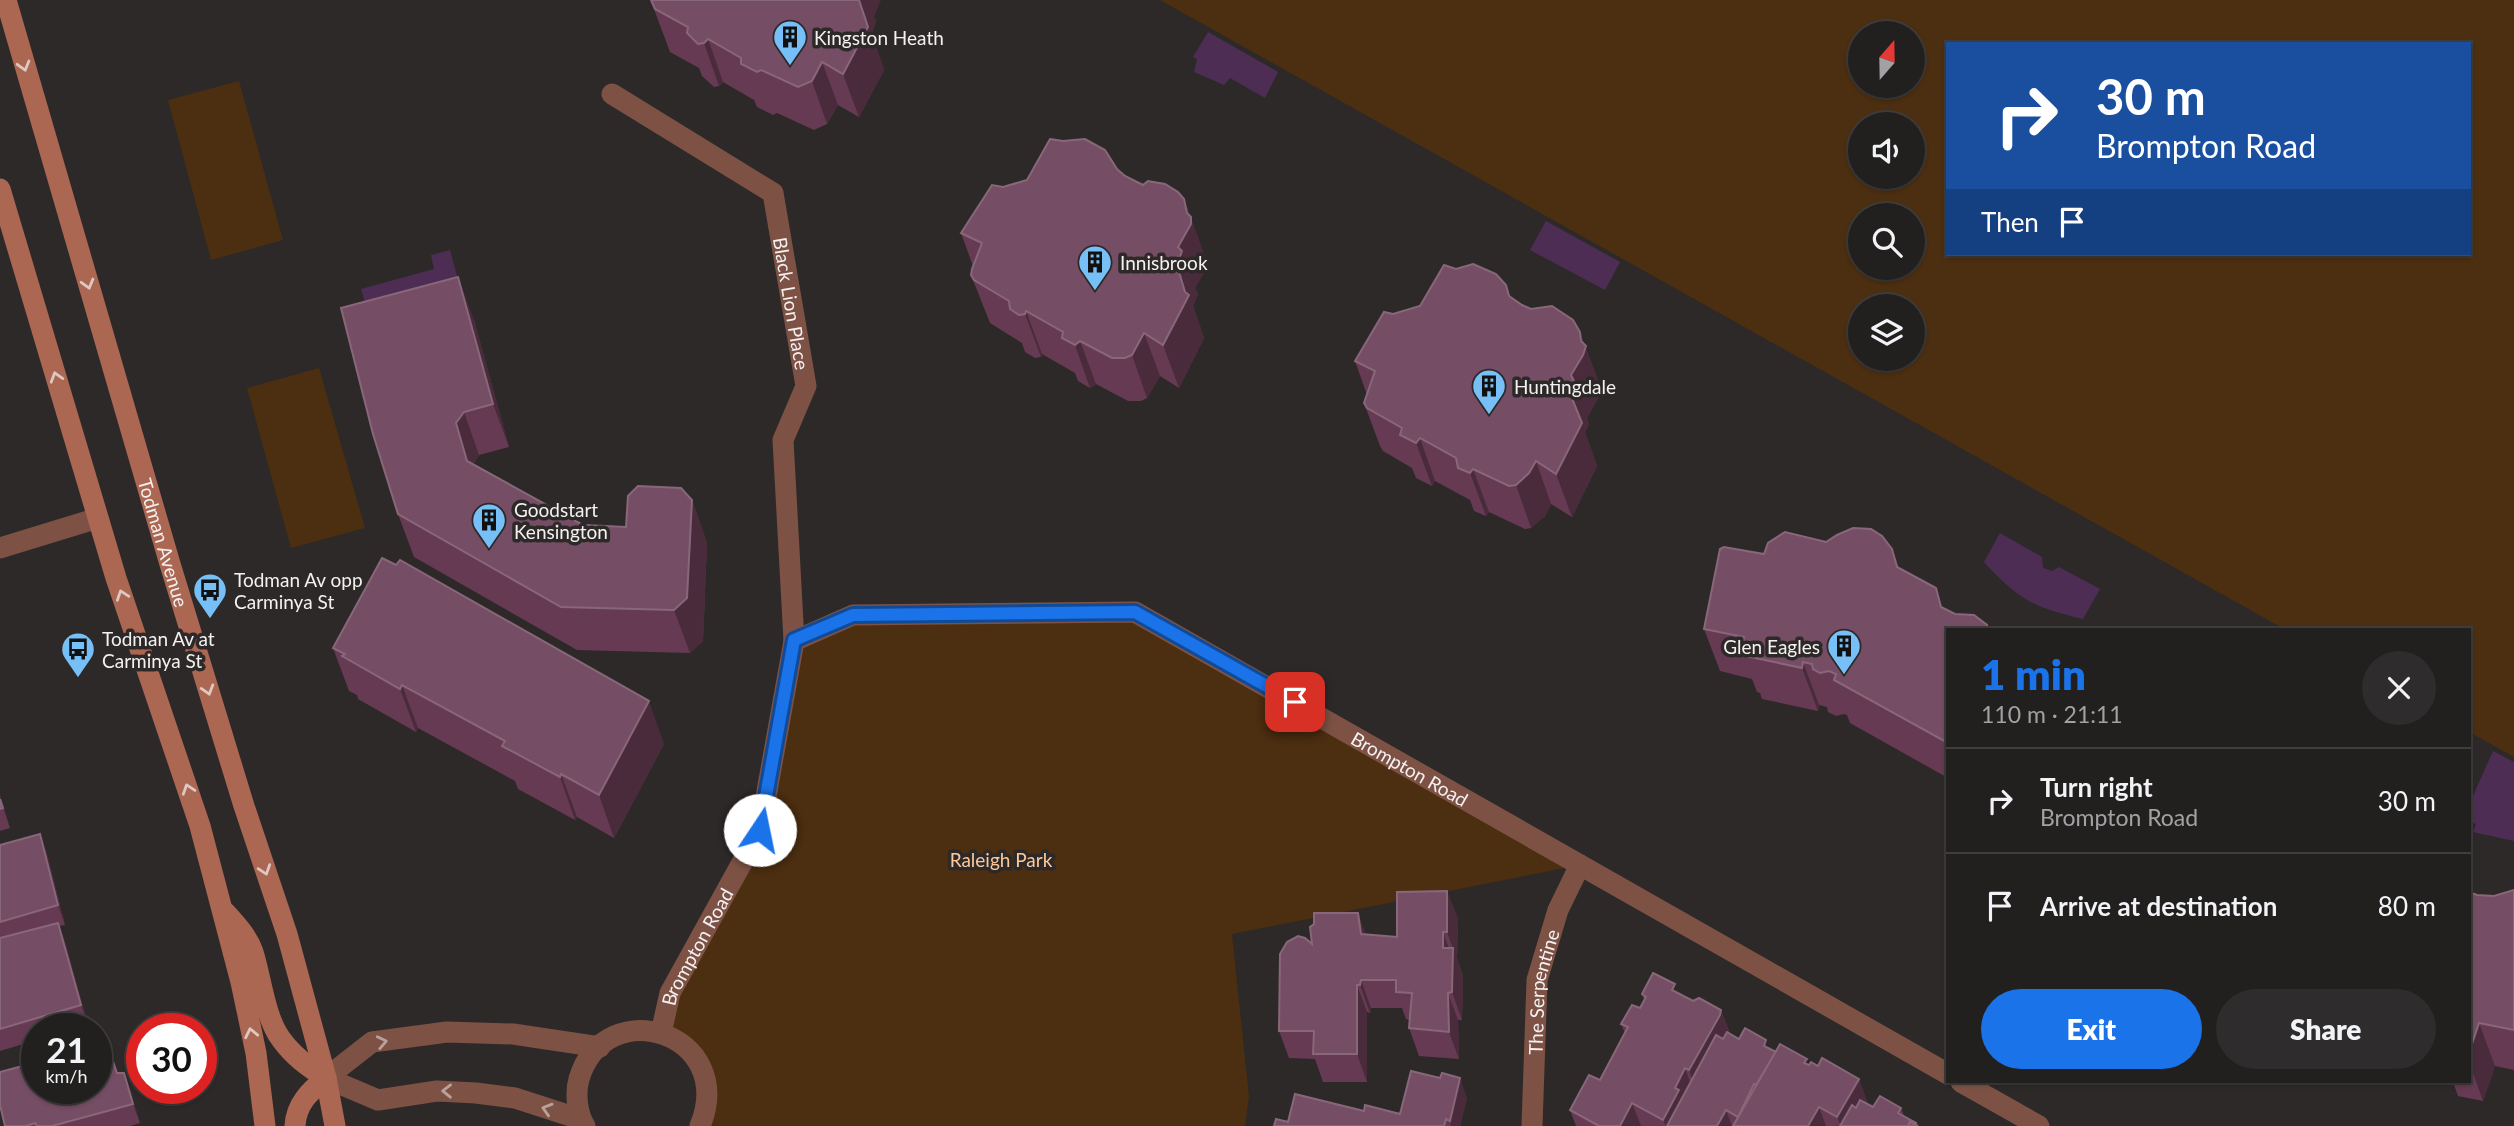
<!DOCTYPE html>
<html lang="en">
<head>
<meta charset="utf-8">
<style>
  body { margin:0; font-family:Lato,sans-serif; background:#2e2c2c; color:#f1f3f6; height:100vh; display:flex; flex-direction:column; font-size:26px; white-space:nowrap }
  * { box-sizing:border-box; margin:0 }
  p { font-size:23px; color:#a2a2a4 }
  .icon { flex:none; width:38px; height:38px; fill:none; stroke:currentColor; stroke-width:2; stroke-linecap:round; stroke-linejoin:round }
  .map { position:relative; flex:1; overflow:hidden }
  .drawer { position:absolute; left:1946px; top:628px; width:525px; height:455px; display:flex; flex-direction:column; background:#221f1f; border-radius:0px; box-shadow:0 2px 5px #0004,0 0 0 2px #3f3d3d }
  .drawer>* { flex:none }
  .guide { position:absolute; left:1946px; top:42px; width:525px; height:214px; border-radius:0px; box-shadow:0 2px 5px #0004,0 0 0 2px #3f3d3d; background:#1a4fa0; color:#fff; overflow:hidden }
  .needle { width:46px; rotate:20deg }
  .fabs { position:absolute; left:1848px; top:21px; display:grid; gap:14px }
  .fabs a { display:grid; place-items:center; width:77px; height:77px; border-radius:50%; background:#221f1f; box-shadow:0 2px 5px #0004,0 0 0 2px #3f3d3d; font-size:35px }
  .speed { position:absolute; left:21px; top:1013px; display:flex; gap:14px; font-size:35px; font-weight:700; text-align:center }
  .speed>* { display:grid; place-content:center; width:91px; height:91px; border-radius:50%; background:#221f1f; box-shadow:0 2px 5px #0004,0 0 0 2px #3f3d3d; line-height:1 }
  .speed small { font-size:18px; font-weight:400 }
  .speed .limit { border:10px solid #d22; background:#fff; color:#111 }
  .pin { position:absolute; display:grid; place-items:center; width:60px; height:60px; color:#fff; margin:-30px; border-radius:14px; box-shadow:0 4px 10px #0006 }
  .me { position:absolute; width:77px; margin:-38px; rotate:11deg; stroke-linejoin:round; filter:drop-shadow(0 0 5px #0008) }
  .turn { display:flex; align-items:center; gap:24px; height:147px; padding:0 35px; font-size:32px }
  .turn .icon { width:91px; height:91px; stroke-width:2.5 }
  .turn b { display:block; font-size:49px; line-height:60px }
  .then { display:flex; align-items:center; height:66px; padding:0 35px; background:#0003; gap:14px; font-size:26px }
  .round { display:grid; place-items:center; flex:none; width:74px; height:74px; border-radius:37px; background:#2e2c2c }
  .headline { display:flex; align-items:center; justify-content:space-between; height:119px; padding:0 35px }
  h1 { font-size:42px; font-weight:800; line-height:52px; color:#1a73e8 }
  .primary-button { display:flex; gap:14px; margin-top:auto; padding:14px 35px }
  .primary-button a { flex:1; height:80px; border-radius:42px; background:#1a73e8; color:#fff; font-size:28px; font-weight:800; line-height:80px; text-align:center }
  .primary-button a+a { background:#2e2c2c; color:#f1f3f6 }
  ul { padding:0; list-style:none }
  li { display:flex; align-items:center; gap:21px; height:105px; padding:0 35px; border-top:2px solid #3f3d3d }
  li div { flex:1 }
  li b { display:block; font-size:26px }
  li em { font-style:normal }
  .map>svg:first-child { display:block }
</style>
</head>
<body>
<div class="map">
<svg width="2514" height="1126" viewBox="0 0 2514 1126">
  <rect width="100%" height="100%" fill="#2d2929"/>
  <g fill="#4c2e10" fill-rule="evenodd">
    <path d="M1160,0H2514V757L2469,732V630H2286ZM1860,33H1913V86H1860ZM1948,44H2469V254H1948ZM1860,124H1913V177H1860ZM1860,215H1913V268H1860ZM1860,306H1913V359H1860Z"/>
    <polygon points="239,81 283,240 211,260 168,100"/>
    <polygon points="319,368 365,528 291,548 247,388"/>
    <polygon points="1135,612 1580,865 1232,934 1249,1097 1245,1126 700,1126 708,1089 661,1033 760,830 794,641 853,615"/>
  </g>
  <g fill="#4e2d55">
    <polygon points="1208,32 1278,72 1265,98 1230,78 1224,85 1194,72 1197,59 1193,57"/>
    <polygon points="1546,221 1620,262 1605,290 1530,250"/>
    <polygon points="450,250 465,306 373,331 361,289 434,269 431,255"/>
    <path d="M2000,533L2042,557L2043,568L2052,571L2059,567L2100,589L2083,619C2033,607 2019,600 1984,562Z"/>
    <polygon points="2493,751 2514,762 2514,841 2473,832 2476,824 2469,821 2469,805"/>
  </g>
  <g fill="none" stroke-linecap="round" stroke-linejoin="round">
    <path stroke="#7d5245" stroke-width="21" id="s1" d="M612,94L773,193L806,386L783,440L794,641"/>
    <g stroke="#7d5245" stroke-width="21">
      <polyline points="0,548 98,518"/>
      <path id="s2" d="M661,1033L670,993L760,830L794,641L853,615L1135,612L1948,1074"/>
      <polyline points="326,1078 372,1042 447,1032 513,1034 600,1047"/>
      <polyline points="326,1078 378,1100 437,1091 476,1093 515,1098 580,1119"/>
      <polyline points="1961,1082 2039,1126"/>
      <path d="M585,1126C577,1114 575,1093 579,1079C605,991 738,1033 700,1126"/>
      <path id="s3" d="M1532,1126L1537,980L1558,910L1580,865"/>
    </g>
    <g stroke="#ac6752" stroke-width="21">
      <path id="s4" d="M6,0L170,564L244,806L287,934L326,1078L335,1126"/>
      <polyline points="0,189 116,578 200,826 241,982 256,1053 265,1126"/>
      <path d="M225,912C236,924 248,937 253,952C261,977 265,1018 281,1039C293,1056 308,1067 326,1078"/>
      <path d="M295,1126C296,1104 310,1091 326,1078"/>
    </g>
  </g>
  <g fill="#663a53">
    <polygon points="651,1 874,17 876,21 872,34 884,70 859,117 838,105 827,124 814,130 777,113 773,115 757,107 754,100 723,82 719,86 714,87 702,76 699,68 670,52"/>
    <polygon points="1117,169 1125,176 1143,185 1184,199 1206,260 1207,267 1195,288 1198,294 1193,306 1204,338 1179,388 1160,376 1147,398 1141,401 1128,401 1096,384 1090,388 1078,381 1075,373 1042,354 1041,357 1035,358 1025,352 1022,343 990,323 971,275 973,266 961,233 1003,187 1027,180"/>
    <polygon points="1506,285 1510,296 1522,305 1580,332 1601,389 1598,398 1587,418 1589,424 1585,432 1597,466 1572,517 1551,504 1545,516 1531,528 1525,529 1489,512 1486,516 1474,511 1470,500 1435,481 1432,486 1416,478 1412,468 1383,451 1380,446 1364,403 1367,395 1355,361 1393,314"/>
    <polygon points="474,320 509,447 479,455 473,464 583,525 626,527 692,500 707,543 703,641 690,653 577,650 414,557 398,514"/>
    <polygon points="1826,542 1892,549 1899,568 1948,630 1948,778 1850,723 1847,715 1844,714 1836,716 1828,712 1827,707 1819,705 1818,711 1762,699 1760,693 1757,692 1752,679 1720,671 1704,629 1764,554"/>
    <polygon points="333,648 664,744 614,838 577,817 575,820 518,789 515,781 418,728 416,732 358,699 357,695 349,691"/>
    <polygon points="0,795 10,828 0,831"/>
    <polygon points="40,834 47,854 65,925 59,926 65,942 88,1025 74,1029 37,1029 37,1040 0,1051 0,845"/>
    <polygon points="2514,890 2514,1070 2495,1066 2483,1101 2458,1096 2453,1082 2469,1082 2469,892 2477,895 2494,896"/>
    <polygon points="1458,918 1457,958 1463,976 1462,1020 1458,1020 1459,1059 1419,1056 1409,1028 1410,1020 1406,1019 1402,1008 1371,1008 1370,1013 1367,1012 1367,1082 1323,1082 1315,1059 1289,1058 1279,1031 1312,944 1366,935 1397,937"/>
    <polygon points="1678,993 1693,1001 1721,1010 1730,1034 1739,1039 1769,1049 1809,1065 1818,1066 1859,1079 1868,1104 1873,1107 1901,1108 1904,1116 1916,1123 1918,1126 1576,1126 1570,1110 1600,1080 1625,1033 1621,1024 1640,1008 1644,1000 1642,994"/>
    <polygon points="118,1073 124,1073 140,1123 130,1126 5,1126"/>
    <polygon points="1467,1098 1460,1126 1274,1126 1288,1122 1364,1111 1400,1114"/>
  </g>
  <g fill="#492b3b">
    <polygon points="859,0 881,0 874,17 876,21 872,34 884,70 859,117 843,74"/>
    <polygon points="708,39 723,82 719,86 704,43"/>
    <polygon points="822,62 838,105 827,124 812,81"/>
    <polygon points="1184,199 1206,260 1207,267 1195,288 1198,294 1193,306 1204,338 1179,388 1163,345 1177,265 1178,247 1187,213"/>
    <polygon points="458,277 474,320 509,447 493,404"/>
    <polygon points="1026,311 1042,354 1041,357 1025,314"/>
    <polygon points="1580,332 1601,389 1598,398 1587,418 1589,424 1585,432 1597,466 1572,517 1556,474 1571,375 1581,341"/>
    <polygon points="1144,333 1160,376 1147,398 1132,355"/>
    <polygon points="1080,341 1096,384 1090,388 1075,345"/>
    <polygon points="464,412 479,455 471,466 467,461 456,423"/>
    <polygon points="1420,438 1435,481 1432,486 1416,443"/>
    <polygon points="1536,461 1551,504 1545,516 1531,528 1516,485"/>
    <polygon points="1473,469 1489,512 1486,516 1470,473"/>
    <polygon points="692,500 707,543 703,641 690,653 674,610"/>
    <polygon points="1803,662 1819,705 1818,711 1802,668"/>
    <polygon points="402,685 418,728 416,732 400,689"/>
    <polygon points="649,701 664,744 614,838 599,795"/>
    <polygon points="561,774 577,817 575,820 560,777"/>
    <polygon points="0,795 10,828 0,799"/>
    <polygon points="40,834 47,854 65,925 58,905"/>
    <polygon points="1447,891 1458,918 1457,958 1463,976 1462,1020 1452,992 1443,948 1443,932 1453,960 1453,949 1447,932"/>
    <polygon points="1358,913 1368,940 1361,934"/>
    <polygon points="58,923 65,942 88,1025 81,1005"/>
    <polygon points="1361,980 1371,1008 1370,1013 1360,985"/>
    <polygon points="1357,985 1367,1012 1367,1082 1357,1054"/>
    <polygon points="1448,993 1458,1020 1459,1059 1449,1032"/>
    <polygon points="1721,1010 1731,1038 1699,1098 1689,1070"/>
    <polygon points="2479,1023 2495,1066 2483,1101 2469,1062 2469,1053"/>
    <polygon points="1685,1068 1695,1096 1685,1126 1666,1126 1663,1120 1675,1088"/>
    <polygon points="124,1073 131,1092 140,1123 133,1104"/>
    <polygon points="1460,1078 1467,1098 1460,1126 1451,1126 1450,1121"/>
    <polygon points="1859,1079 1869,1107 1841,1126 1837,1117"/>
    <polygon points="1632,1103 1641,1126 1620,1126"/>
    <polygon points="1819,1107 1826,1126 1808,1126"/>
    <polygon points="1726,1110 1732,1126 1717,1126"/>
  </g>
  <g fill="#754d64" stroke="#89677a" stroke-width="2">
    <polygon points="651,0 859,0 868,27 843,74 822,62 812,81 798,87 761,70 757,72 741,64 741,58 708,39 704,43 698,44 687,33 688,27 655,9"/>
    <polygon points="1050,139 1063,141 1085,139 1105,150 1117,169 1125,176 1143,185 1148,181 1165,184 1178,192 1184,199 1187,213 1191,217 1191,224 1178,247 1182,251 1177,265 1185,292 1189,295 1163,345 1144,333 1132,355 1125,358 1112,358 1080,341 1075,345 1062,338 1063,332 1026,311 1025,314 1019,315 1010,309 1009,301 974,280 971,275 972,269 982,243 961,233 992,185 1003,187 1027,180"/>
    <polygon points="1473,264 1496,274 1506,285 1509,296 1522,305 1531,309 1552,306 1573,320 1580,332 1581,341 1586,346 1583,355 1571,375 1574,381 1569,391 1582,423 1556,474 1536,461 1529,473 1516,485 1509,486 1473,469 1470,473 1458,468 1456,458 1420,438 1416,443 1400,435 1402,428 1367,408 1364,403 1375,371 1355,361 1384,312 1393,314 1420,306 1444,265 1456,269"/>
    <polygon points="458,277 493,404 464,412 456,423 467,461 583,525 626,527 628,496 638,486 681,488 692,500 687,598 674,610 561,607 398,514 373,434 341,308"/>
    <polygon points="1853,528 1871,529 1882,536 1892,549 1897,567 1936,588 1941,607 1955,614 1974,615 1987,625 1989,630 1948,630 1948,743 1834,680 1836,674 1829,671 1820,673 1813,669 1812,664 1803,662 1802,668 1746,656 1747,651 1741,649 1744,637 1704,629 1720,549 1724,547 1764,554 1768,543 1785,532 1826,542 1837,535"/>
    <polygon points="382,558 396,565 400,560 649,701 599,795 561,774 560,777 502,746 505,741 402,685 400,689 342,656 345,654 333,648"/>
    <polygon points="0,799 3,808 0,809"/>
    <polygon points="40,834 58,905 0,922 0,845"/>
    <polygon points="2514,890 2514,1030 2479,1023 2469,1053 2469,892 2477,895 2494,896"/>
    <polygon points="1447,891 1447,932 1443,932 1443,948 1453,948 1452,992 1448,993 1449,1032 1409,1028 1412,993 1396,992 1396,980 1361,980 1360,985 1357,985 1357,1054 1313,1054 1314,1031 1279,1031 1280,954 1287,942 1298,936 1305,938 1312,944 1310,927 1314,924 1314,913 1358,913 1361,934 1397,937 1397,892"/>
    <polygon points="58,923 81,1005 0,1029 0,938"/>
    <polygon points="1653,973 1675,984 1672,990 1693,1001 1699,998 1721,1010 1720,1015 1689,1070 1685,1068 1675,1088 1679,1090 1663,1120 1632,1103 1620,1126 1599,1126 1570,1110 1589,1075 1600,1080 1628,1027 1621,1024 1632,1005 1640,1008 1646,997 1642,994"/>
    <polygon points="1745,1028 1766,1040 1764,1046 1776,1052 1756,1085 1754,1084 1738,1117 1726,1110 1717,1126 1667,1126 1716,1035 1723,1039 1727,1032 1739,1039"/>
    <polygon points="107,1044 117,1073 124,1073 133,1104 52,1126 37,1126 35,1123 26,1126 5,1126 0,1105 0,1072 37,1062 37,1088 96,1088 96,1047"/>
    <polygon points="1780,1044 1807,1059 1804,1063 1809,1065 1811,1062 1818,1066 1822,1058 1859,1079 1837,1117 1819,1107 1808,1126 1733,1126"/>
    <polygon points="1411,1071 1440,1078 1442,1073 1460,1078 1450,1121 1446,1119 1444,1126 1274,1126 1276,1119 1288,1122 1295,1094 1364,1111 1365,1105 1400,1114"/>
    <polygon points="1880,1096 1901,1108 1898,1113 1916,1123 1915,1125 1910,1122 1908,1126 1840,1126 1852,1105 1856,1108 1860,1100 1873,1107"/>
    <polygon points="1910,1122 1918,1126 1908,1126"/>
  </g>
  <defs><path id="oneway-chevron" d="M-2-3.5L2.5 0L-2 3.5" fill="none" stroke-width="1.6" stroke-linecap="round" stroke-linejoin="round" transform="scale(1.75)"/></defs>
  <g stroke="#dec8c1">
    <use href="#oneway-chevron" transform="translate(24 66) rotate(74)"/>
    <use href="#oneway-chevron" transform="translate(88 284) rotate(74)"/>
    <use href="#oneway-chevron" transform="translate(56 377) rotate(-107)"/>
    <use href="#oneway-chevron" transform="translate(122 595) rotate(-109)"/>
    <use href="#oneway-chevron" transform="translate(208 690) rotate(73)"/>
    <use href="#oneway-chevron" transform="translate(188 789) rotate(-108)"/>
    <use href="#oneway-chevron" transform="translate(265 870) rotate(71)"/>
    <use href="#oneway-chevron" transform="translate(251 1033) rotate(-102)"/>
  </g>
  <g stroke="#b8a29b">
    <use href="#oneway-chevron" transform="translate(382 1042) rotate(-12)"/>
    <use href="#oneway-chevron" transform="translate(447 1091) rotate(-179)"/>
    <use href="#oneway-chevron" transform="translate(547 1109) rotate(-163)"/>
  </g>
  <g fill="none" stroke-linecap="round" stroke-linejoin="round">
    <g stroke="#114b97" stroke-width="18">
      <polyline id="route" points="760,830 794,640 853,615 1135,612 1295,702"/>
    </g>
    <use href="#route" stroke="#1a73e8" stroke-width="12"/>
  </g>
  <defs>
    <g id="building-pin" transform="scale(1.75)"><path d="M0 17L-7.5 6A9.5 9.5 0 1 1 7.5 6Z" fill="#77bff7" stroke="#2d2929"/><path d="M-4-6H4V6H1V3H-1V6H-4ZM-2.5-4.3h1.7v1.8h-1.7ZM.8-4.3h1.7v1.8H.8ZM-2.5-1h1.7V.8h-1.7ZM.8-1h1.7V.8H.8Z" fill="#111"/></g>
    <g id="bus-pin" transform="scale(1.75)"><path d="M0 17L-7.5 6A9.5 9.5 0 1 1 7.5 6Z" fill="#77bff7" stroke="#2d2929"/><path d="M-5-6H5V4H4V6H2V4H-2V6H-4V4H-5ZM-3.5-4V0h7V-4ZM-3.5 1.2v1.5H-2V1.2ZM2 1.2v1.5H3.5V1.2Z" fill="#111"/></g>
  </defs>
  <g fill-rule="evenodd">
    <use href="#building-pin" x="790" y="37"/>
    <use href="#building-pin" x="1095" y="262"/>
    <use href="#building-pin" x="1489" y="386"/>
    <use href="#building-pin" x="489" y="520"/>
    <use href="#bus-pin" x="210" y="590"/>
    <use href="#building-pin" x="1844" y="646"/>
    <use href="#bus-pin" x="78" y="649"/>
  </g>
  <g text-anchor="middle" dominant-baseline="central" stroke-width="7" stroke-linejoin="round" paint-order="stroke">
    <g font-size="19" fill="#f4f1f1" stroke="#2d2929" text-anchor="start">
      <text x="814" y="37">Kingston Heath</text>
      <text x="1120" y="262">Innisbrook</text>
      <text x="1514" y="386">Huntingdale</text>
      <text x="514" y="509">Goodstart<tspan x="514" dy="22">Kensington</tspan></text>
      <text x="234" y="579">Todman Av opp<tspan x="234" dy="22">Carminya St</tspan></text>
      <text x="102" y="638">Todman Av at<tspan x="102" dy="22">Carminya St</tspan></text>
      <text x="1820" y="646" text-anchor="end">Glen Eagles</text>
    </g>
    <g font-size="19" fill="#f4f1f1" stroke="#2d2929">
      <text stroke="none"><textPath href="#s1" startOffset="301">Black Lion Place</textPath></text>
      <text stroke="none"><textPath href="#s4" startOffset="565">Todman Avenue</textPath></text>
      <text stroke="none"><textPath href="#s2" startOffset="1082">Brompton Road</textPath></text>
      <text stroke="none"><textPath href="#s2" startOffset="94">Brompton Road</textPath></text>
      <text stroke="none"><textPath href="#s3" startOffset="135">The Serpentine</textPath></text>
    </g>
    <g font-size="19" fill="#fdc899" stroke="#2d2929">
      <text x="1001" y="859">Raleigh Park</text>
    </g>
  </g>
</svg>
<div class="fabs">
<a><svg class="needle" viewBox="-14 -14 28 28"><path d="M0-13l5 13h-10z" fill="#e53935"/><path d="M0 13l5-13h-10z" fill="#a2a2a4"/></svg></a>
<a><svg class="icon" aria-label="sound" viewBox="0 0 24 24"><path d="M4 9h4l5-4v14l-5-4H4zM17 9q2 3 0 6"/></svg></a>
<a><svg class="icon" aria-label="search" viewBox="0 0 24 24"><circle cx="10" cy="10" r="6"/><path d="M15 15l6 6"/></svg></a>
<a><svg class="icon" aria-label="layers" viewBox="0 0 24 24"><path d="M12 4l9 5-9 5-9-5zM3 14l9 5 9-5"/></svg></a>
</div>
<div class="speed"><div>21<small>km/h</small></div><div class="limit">30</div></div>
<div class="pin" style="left:1295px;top:702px;background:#d93025"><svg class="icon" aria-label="arrive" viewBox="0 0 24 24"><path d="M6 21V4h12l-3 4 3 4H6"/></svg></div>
<svg class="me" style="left:760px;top:830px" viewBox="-20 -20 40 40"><circle r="19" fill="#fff"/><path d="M0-13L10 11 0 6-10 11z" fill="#1a73e8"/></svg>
<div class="guide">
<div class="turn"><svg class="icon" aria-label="right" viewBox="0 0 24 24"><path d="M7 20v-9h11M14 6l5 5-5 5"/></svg><div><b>30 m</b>Brompton Road</div></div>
<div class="then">Then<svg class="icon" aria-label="arrive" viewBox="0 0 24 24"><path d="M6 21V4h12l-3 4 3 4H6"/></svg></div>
</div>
<section class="drawer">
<div class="headline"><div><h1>1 min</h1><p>110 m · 21:11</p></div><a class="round"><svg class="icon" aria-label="close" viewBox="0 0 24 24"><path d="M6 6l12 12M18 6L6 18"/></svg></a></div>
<ul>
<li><svg class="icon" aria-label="right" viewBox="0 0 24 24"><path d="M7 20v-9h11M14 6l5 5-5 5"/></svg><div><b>Turn right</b><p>Brompton Road</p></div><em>30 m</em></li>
<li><svg class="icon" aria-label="arrive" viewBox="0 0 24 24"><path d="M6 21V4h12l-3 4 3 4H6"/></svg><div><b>Arrive at destination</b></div><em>80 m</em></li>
</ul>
<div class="primary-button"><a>Exit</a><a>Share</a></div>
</section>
</div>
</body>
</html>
